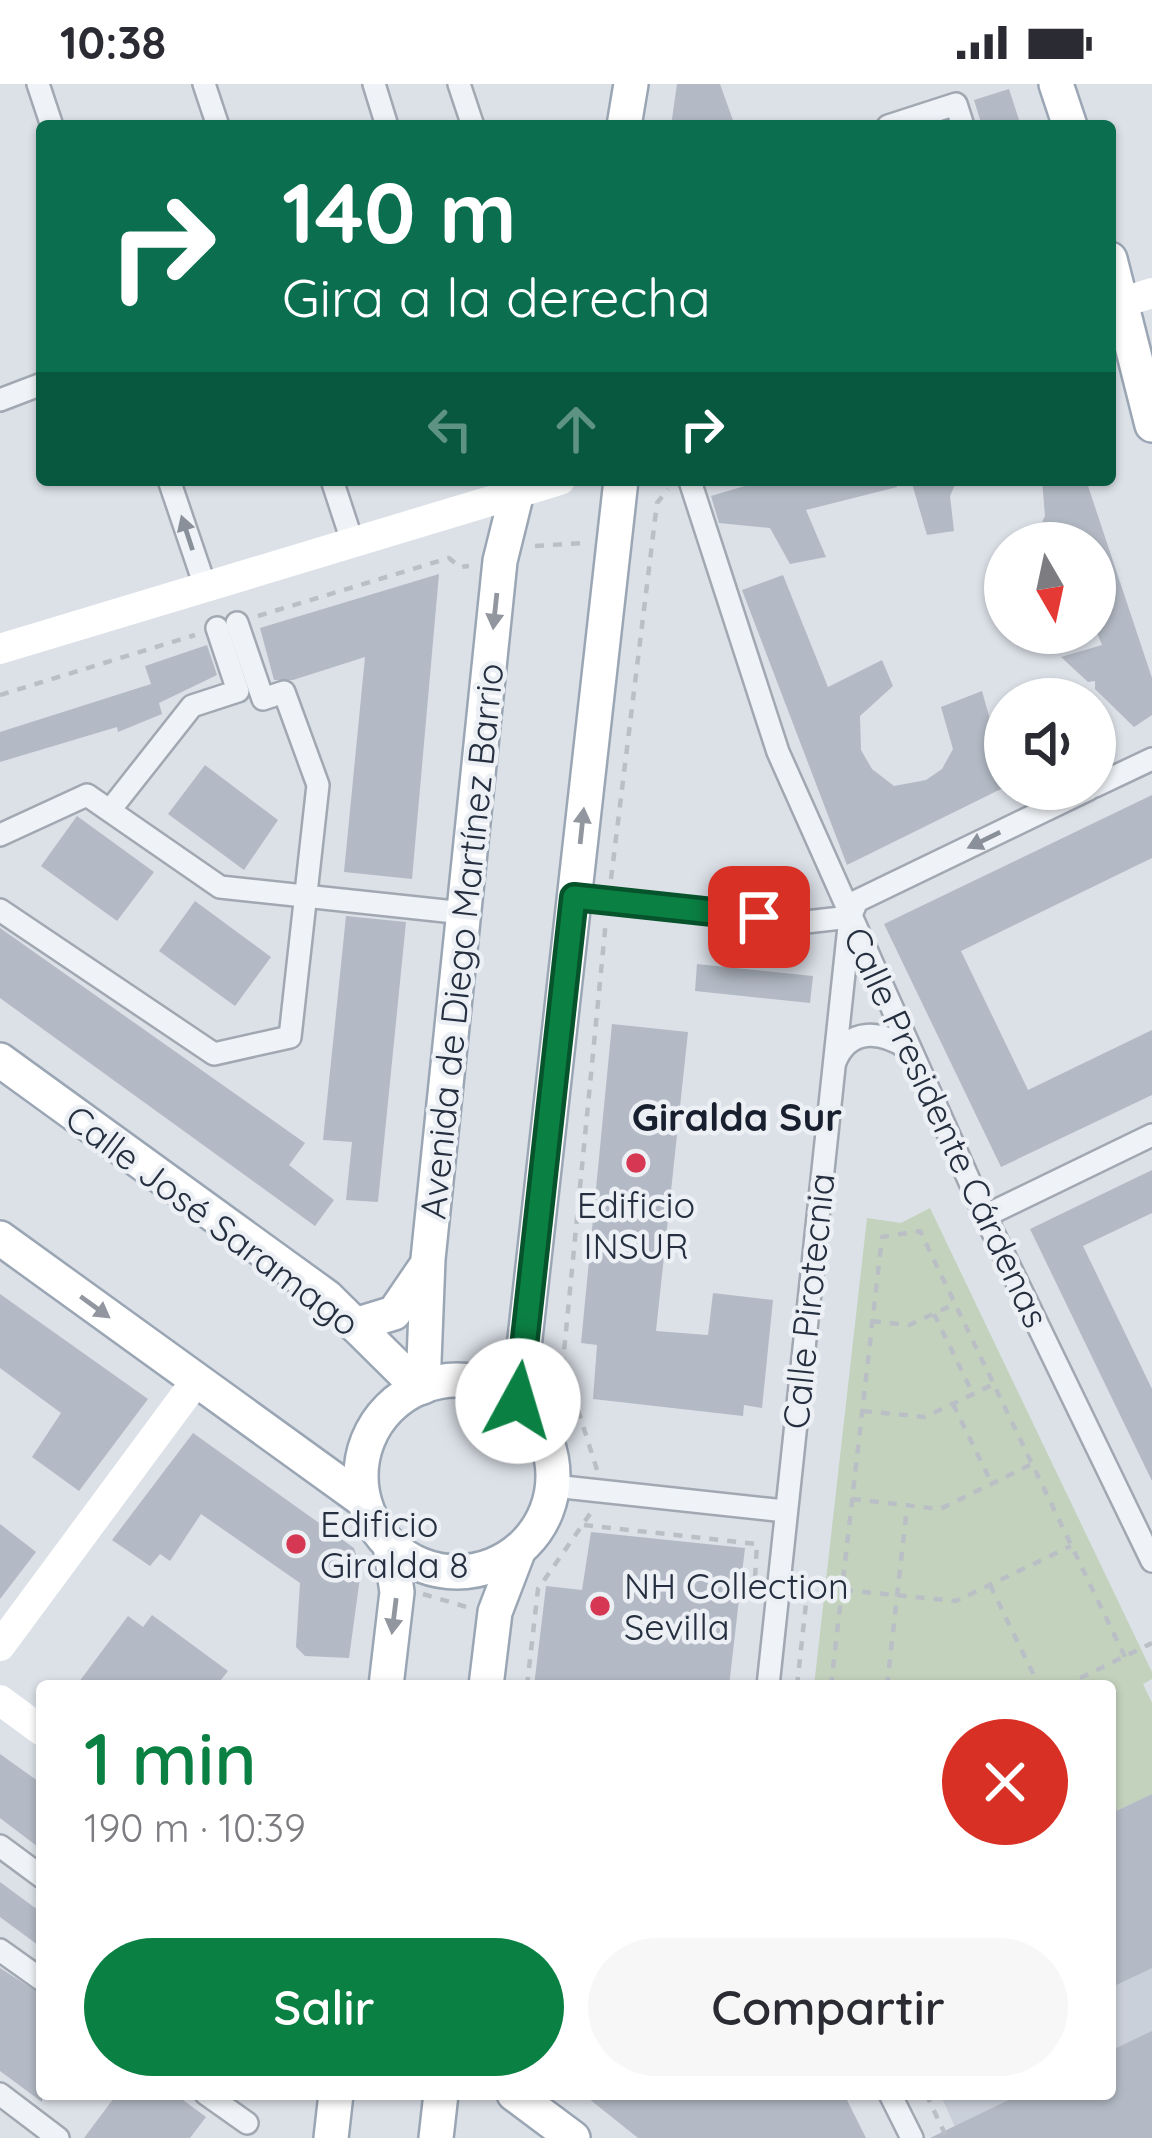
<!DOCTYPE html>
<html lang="es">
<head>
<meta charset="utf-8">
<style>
  body { margin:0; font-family:Quicksand,sans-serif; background:#f7f7f7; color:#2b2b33; height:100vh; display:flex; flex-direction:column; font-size:45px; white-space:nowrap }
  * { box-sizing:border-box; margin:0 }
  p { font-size:39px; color:#7c7c81 }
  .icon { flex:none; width:66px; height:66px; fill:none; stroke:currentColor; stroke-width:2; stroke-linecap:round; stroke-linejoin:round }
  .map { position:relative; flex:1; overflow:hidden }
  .details { position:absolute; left:36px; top:1596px; width:1080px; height:420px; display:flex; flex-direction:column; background:#fff; border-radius:12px; box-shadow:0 3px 9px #0004 }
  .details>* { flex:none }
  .top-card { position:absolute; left:36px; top:36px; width:1080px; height:366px; border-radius:12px; box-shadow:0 3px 9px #0004; background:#0b6e4f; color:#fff; overflow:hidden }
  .needle { width:78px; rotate:171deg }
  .controls { position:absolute; left:984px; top:438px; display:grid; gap:24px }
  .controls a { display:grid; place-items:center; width:132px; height:132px; border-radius:50%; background:#fff; box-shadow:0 3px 9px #0004; font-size:60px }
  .pin { position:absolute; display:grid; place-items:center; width:102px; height:102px; color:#fff; margin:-51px; border-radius:24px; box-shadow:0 6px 18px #0006 }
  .me { position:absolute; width:132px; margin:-66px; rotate:6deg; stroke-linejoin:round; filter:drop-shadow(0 0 9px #0008) }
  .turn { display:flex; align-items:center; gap:42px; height:252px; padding:0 48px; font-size:54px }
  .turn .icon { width:156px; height:156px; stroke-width:2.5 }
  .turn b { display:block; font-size:84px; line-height:102px }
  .lanes { display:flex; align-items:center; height:114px; padding:0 48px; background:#0003; justify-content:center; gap:60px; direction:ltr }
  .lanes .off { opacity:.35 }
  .round { display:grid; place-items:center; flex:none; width:126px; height:126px; border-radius:63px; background:#f7f7f7 }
  .summary { display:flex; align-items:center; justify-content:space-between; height:204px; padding:0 48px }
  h1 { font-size:72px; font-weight:600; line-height:90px; color:#0b8043 }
  .primary-button { display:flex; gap:24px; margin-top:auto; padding:24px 48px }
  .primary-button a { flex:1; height:138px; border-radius:72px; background:#0b8043; color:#fff; font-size:48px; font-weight:600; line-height:138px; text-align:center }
  .primary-button a+a { background:#f7f7f7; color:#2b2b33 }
  .status { display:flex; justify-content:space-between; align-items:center; height:84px; padding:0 60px; background:#fff; direction:ltr }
  .status svg { height:33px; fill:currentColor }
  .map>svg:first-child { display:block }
</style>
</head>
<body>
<div class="status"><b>10:38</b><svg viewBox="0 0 49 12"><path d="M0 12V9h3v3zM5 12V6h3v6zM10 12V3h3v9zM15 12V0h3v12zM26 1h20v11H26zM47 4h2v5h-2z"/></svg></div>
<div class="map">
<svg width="1152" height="2054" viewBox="0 0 1152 2054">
  <rect width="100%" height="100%" fill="#dce1e8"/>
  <polygon fill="#cad0da" points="1152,1710 1152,2054 960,2054 940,2010 1110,2010 1110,1730"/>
  <polygon fill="#c3d2bd" points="930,1124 1152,1588 1152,1595 1143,1600 1152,1619 1152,1710 1110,1730 1110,1602 814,1602 867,1134 901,1139"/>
  <g fill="#b3bac5">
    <polygon points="677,0 720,0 735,42 671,42"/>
    <polygon points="1009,5 1021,42 982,42 974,16"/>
    <polygon points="765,396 896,396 897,403 806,426 826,473 790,480 770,444 719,439 711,412"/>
    <polygon points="911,396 957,396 950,412 954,447 927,451"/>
    <polygon points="1042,396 1086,396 1152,594 1152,631 1134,643 1095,605 1095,597 1088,598 1061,573 1102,561 1095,544 1095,459 1032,459 1045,432"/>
    <polygon points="439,490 412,795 344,788 365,573 293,596 274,596 260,544"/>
    <polygon points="783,491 828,603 882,576 893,602 860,632 861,666 872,685 894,702 926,696 942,685 953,665 941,623 982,607 997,660 1005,657 1005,703 847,781 742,506"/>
    <polygon points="207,561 217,591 159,619 162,630 118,648 117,643 0,678 0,648 151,600 145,582"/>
    <polygon points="205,681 278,736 244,786 168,730"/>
    <polygon points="1152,711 1152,774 961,867 1028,1006 1152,946 1152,1011 1001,1083 884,840"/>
    <polygon points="77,732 154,788 117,837 41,782"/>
    <polygon points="195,817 271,873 235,922 159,867"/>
    <polygon points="346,832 406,838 378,1118 346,1116 352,1058 323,1056"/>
    <polygon points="0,844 305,1059 289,1081 334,1116 315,1142 0,914"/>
    <polygon points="697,880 813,892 810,919 695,907"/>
    <polygon points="612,940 688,948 656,1247 708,1251 713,1209 773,1216 762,1324 744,1321 743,1332 593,1315 597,1261 581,1259"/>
    <polygon points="1152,1086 1152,1129 1083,1162 1152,1305 1152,1397 1030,1145"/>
    <polygon points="0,1210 148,1315 79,1407 32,1373 61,1329 0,1284"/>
    <polygon points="193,1349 354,1464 361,1486 349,1574 305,1572 296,1563 300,1499 201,1430 170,1477 160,1470 150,1482 112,1456"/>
    <polygon points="0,1440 36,1468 0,1515"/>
    <polygon points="591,1448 745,1464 729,1602 534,1602 546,1502 582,1506"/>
    <polygon points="152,1531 228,1587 216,1602 76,1602 128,1532 143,1543"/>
    <polygon points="0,1670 42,1700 42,1766 0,1734"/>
    <polygon points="1152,1710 1152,1884 1110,1904 1110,1730"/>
    <polygon points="0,1798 42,1829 42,1864 0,1833"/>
    <polygon points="0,1884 42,1911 42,2018 0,1987"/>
    <polygon points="1152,1947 1152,2054 930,2054 1021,2010 1110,2010 1110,1967"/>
    <polygon points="117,2010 175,2010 206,2033 190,2054 84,2054"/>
    <polygon points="583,2010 844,2010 866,2054 638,2054"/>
  </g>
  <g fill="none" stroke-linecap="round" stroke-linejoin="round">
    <g stroke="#a1a8b2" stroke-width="26">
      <g id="street">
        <polyline points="38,0 52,42"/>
        <polyline points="204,0 218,42"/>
        <polyline points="374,0 387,42"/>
        <polyline points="459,0 473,42"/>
        <polyline points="888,42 956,20 963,42"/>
        <polyline points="0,316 42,300"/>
        <polyline points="169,396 205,502"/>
        <polyline points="332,396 353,460"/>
        <polyline points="690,397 778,668 985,1132 1152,1477"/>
        <polyline points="1095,702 1152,675"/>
        <polyline points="110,726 192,622 238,607 217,544"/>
        <polyline points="0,751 87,711 220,803 464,829"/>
        <polyline points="575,813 806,838 850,833"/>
        <polyline points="0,826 214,970 290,953 318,701 284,608 263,615 237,539"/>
        <path d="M835,978C849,943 881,947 907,964"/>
        <polyline points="985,1132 1152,1051"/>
        <polyline points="554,1402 785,1427"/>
        <polyline points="768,1602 850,833 857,817 1089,705"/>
        <polyline points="0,1762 42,1793"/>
        <polyline points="0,1866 42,1896"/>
        <polyline points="0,2010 58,2054"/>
        <polyline points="206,2010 247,2039"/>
        <polyline points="890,2010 912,2054"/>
      </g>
    </g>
    <g stroke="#9ba6b4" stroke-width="38">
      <g id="primary">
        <polyline points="1056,0 1070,42"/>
        <polyline points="624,42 631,0"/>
        <polyline points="1110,175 1152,341"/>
        <polyline points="0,976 327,1213 419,1304"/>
        <polyline points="0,1154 364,1417"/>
        <polyline points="355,1241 394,1229 424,1185"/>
        <circle cx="457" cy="1392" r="96"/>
        <polyline points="423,1303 428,1175 500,477 520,396"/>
        <polyline points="518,1317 621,396"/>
        <polyline points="386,1602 397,1508 390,1461"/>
        <polyline points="486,1602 495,1528 518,1468"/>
        <polyline points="514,2010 573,2054"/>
        <polyline points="331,2054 336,2010"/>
        <polyline points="436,2054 441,2010"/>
      </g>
    </g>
    <g stroke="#babfc6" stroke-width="4.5" stroke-dasharray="9 9" stroke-linecap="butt">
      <polyline points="535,462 583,459"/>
      <polyline points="258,532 449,474 460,483 469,482"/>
      <polyline points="0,611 195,551"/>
      <polyline points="611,795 657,419 668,405"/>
      <polyline points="934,1230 973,1310"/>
      <polyline points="872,1237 909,1241 955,1220"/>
      <polyline points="953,1320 992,1400"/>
      <polyline points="863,1327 925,1333 994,1300"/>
      <polyline points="597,1386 563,1278 606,836"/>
      <polyline points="852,1415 940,1425 1032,1380"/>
      <polyline points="584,1441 757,1460 755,1494"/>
      <polyline points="990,1501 1039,1602"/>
      <polyline points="844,1506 956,1517 1071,1462"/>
      <polyline points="423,1510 470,1524"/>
      <polyline points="527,1602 538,1505 592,1427"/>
      <polyline points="797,1602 808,1501 802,1500"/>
      <polyline points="831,1602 882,1153 920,1147 1125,1573"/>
      <polyline points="887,1602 907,1423"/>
      <polyline points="1064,1602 1152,1559"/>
      <polyline points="926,2010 947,2054"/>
    </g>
    <use href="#street" stroke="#eff2f6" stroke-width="21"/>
    <g stroke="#fff" stroke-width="30">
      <polyline points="1110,222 1152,209"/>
      <polyline points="0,565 560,396"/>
      <polyline points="0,1562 196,1297"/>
      <polyline points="0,1616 42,1647"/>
    </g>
    <use href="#primary" stroke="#fff" stroke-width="33"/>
  </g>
  <defs><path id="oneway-solid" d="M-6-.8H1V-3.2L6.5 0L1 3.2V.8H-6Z" transform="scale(3)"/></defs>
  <g fill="#8a909a">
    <use href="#oneway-solid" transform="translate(187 449) rotate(-108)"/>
    <use href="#oneway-solid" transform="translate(984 756) rotate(154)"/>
  </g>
  <g fill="#92979f">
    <use href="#oneway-solid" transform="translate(495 527) rotate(96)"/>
    <use href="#oneway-solid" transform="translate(582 742) rotate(-84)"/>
    <use href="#oneway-solid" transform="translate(95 1223) rotate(36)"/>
    <use href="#oneway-solid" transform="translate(394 1532) rotate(97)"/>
  </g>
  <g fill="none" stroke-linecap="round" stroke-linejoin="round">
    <g stroke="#07532c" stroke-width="30">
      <polyline id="route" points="518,1317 574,813 759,833"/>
    </g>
    <use href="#route" stroke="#0b8043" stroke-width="21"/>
  </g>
  <g fill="#d63854" stroke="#ecf0f5" stroke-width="4.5">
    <circle cx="636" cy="1079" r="12"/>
    <circle cx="296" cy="1460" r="12"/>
    <circle cx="600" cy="1522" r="12"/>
  </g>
  <g text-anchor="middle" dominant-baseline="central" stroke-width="9" stroke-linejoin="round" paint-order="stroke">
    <g font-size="36" fill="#252f3f" stroke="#ecf0f5">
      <text transform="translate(461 857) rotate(-84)">Avenida de Diego Martínez Barrio</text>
      <text transform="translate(947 1043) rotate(65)">Calle Presidente Cárdenas</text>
      <text transform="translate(213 1136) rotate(37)">Calle José Saramago</text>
      <text transform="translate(808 1217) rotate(-84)">Calle Pirotecnia</text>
    </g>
    <g font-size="36" fill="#252f3f" stroke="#ecf0f5" text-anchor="start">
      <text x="636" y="1120" text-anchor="middle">Edificio<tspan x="636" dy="41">INSUR</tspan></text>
      <text x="320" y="1439">Edificio<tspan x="320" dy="41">Giralda 8</tspan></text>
      <text x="624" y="1501">NH Collection<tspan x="624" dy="41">Sevilla</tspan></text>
    </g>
    <g font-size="39" font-weight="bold" fill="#18202f" stroke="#ecf0f5">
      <text x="737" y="1032">Giralda Sur</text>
    </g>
  </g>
</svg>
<div class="controls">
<a><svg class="needle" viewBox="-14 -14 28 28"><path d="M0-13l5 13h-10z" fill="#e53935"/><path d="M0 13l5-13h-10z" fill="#7c7c81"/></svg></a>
<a><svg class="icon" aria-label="sound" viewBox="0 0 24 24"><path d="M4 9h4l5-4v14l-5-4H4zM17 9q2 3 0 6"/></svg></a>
</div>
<div class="pin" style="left:759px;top:833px;background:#d93025"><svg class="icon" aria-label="arrive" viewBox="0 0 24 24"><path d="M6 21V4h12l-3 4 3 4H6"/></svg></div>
<svg class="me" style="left:518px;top:1317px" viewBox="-20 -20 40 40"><circle r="19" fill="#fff"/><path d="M0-13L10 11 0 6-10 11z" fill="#0b8043"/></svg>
<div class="top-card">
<div class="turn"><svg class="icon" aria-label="right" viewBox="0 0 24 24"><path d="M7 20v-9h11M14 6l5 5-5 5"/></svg><div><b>140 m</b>Gira a la derecha</div></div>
<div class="lanes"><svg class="icon off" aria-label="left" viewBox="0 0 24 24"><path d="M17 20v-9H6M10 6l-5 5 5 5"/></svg><svg class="icon off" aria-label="ahead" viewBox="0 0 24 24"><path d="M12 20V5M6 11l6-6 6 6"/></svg><svg class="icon" aria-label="right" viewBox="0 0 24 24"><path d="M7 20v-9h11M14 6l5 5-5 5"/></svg></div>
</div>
<section class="details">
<div class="summary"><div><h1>1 min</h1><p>190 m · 10:39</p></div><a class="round" style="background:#d93025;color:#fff"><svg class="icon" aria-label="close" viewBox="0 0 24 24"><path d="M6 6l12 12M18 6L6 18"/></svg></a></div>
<div class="primary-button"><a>Salir</a><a>Compartir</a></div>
</section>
</div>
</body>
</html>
